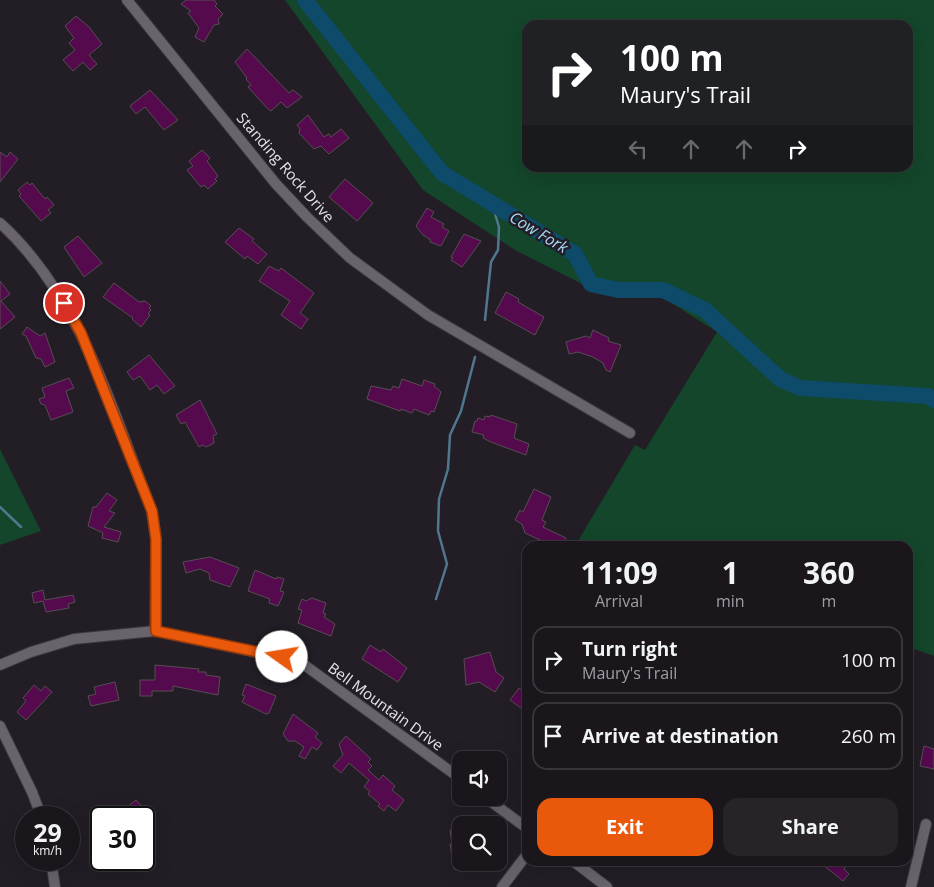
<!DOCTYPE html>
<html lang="en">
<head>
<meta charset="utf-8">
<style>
  body { margin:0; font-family:"Open Sans",sans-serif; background:#272329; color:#f1f3f6; height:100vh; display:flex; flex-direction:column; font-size:19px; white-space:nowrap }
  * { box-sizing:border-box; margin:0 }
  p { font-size:16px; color:#9f9fa3 }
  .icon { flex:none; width:28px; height:28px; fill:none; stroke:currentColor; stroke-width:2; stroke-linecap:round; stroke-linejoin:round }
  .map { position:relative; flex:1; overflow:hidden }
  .panel { position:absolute; left:522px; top:541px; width:391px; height:325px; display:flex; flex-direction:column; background:#1a161c; border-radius:15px; box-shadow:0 5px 20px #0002,0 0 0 1px #38353b }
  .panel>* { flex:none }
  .top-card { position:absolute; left:522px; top:20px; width:391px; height:152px; border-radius:15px; box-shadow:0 5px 20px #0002,0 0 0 1px #38353b; background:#202124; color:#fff; overflow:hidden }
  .tools { position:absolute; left:452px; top:751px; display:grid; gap:10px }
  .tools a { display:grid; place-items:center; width:55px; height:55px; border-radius:10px; background:#1a161c; box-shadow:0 5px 20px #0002,0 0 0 1px #38353b; font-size:25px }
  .speed { position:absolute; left:15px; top:806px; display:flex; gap:10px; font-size:25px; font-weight:700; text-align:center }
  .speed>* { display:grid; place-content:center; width:65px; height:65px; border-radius:50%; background:#1a161c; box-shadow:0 5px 20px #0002,0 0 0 1px #38353b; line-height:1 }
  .speed small { font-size:12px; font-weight:400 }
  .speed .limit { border:2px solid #111; border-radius:8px; background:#fff; color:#111 }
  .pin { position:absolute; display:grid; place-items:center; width:42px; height:42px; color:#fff; margin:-21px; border:2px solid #fff; border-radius:50%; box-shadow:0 1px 5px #0007 }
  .me { position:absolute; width:55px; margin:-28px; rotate:283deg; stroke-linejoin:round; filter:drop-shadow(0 0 4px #0008) }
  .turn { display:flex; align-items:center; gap:18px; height:105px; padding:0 15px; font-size:22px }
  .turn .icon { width:65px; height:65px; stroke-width:2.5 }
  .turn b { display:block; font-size:35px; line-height:42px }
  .lanes { display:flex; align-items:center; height:48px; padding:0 15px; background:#0003; justify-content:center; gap:25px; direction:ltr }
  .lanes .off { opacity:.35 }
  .eta { display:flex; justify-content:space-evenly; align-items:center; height:85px; text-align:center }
  .eta b { font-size:30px; font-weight:700; line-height:35px }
  .button { display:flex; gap:10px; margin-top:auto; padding:10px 15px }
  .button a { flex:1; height:58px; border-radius:15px; background:#ea580c; color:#fff; font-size:20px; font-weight:700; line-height:58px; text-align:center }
  .button a+a { background:#272329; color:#f1f3f6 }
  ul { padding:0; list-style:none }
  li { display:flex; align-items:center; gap:15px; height:68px; margin:0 10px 8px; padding:0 5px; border:2px solid #38353b; border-radius:15px }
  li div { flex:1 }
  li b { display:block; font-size:19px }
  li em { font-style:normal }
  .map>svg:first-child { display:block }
</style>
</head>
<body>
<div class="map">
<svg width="934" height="887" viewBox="0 0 934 887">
  <rect width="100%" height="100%" fill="#231e26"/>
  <g fill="#13462a" fill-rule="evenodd">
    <path d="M285,0H934V656L909,647V546H575L635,445L645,450L717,332L659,295L592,289L515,250L423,190ZM528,25H909V168H528Z"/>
    <polygon points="0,449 41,531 0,545"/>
  </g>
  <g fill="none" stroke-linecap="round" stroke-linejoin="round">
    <g stroke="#4f788f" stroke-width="2.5">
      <polyline points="485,320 491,262 498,250 499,227 492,204"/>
      <polyline points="0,507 21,527"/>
      <polyline points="436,599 447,564 438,531 439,499 448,469 450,435 461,411 475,357"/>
    </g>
    <polyline stroke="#0e4a69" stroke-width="16" points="305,0 442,173 575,254 591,284 618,290 663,290 705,310 780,379 800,388 928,396 934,400"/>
  </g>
  <g fill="#540a4d" stroke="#564d54">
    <polygon points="186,0 214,0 217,4 215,6 223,14 218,19 219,24 214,25 204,42 195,37 199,28 188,13 191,11 181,4"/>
    <polygon points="76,16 89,27 102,44 89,55 97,64 90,70 83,62 73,71 63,60 75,50 69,43 74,38 65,26"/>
    <polygon points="247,49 289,93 293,90 302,97 287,108 281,102 271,111 268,109 248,87 251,85 246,79 247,78 235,62"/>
    <polygon points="150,90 178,120 164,130 145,107 136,114 130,106"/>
    <polygon points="308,115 324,137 329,134 331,137 341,129 349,138 329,154 321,146 314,149 299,133 300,129 297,125"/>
    <polygon points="202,150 210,158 207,161 218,176 215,179 217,181 208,189 204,185 201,187 187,170 193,166 189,161"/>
    <polygon points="0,152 7,157 10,152 18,159 0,182"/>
    <polygon points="345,179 373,203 357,221 329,197"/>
    <polygon points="27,182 30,185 32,183 45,199 47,197 54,205 48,210 51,213 41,221 19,196 21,194 18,190"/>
    <polygon points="427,208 434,212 431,217 444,224 442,227 449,231 441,246 430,242 431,240 423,235 416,226"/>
    <polygon points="239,228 254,239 252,241 267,254 258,264 247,256 245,259 225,242"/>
    <polygon points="464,234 481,241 462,267 451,260 453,258 451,257"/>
    <polygon points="78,236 102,263 84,277 64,247"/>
    <polygon points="269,266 279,271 281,268 314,293 300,313 308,319 301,329 281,315 290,301 259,281"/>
    <polygon points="0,281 10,294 1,301 15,317 0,329"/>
    <polygon points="114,283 139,302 145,301 151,306 149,308 151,310 148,314 150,315 141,327 132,319 133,318 103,297"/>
    <polygon points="506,292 519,299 518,302 544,317 535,335 495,313"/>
    <polygon points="27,327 40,336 45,333 55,362 45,367 41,359 36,358 26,336 22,334"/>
    <polygon points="593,330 609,338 608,341 621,345 610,372 606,370 603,363 593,357 578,352 569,354 566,342 586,336 590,338"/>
    <polygon points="149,355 175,386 164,394 157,385 150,390 140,376 133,380 127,372"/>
    <polygon points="69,378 74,388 66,391 73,412 51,420 45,405 41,404 39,399 45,397 42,388"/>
    <polygon points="402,379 422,386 424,380 435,384 434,386 441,392 434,412 431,411 429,415 414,409 412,413 401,409 400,411 367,399 371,386 391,390 393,386 399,388"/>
    <polygon points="200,400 217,434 213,436 214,443 206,447 203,445 199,447 185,422 181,424 176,415"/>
    <polygon points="491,415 517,424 514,438 529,444 526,455 491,442 483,438 484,435 472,432 475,421 477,421 478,418 484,420 485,416 490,417"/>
    <polygon points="534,489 551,497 542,520 546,522 543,527 566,538 561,546 553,546 525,533 522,524 515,520 520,510 523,512"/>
    <polygon points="107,493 117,500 109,511 115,513 104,527 121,532 118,542 102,538 103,533 88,526 93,507 96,507"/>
    <polygon points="210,557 239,568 230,587 210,580 209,573 200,569 186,573 183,562"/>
    <polygon points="255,570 276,579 277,577 284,579 280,591 284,592 278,606 269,603 270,599 248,591"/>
    <polygon points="43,590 45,600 73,595 75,602 68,604 69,608 46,612 43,601 34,603 32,593"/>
    <polygon points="312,598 326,603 323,613 326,614 324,617 335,624 331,636 298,623 302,610 298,609 302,599 306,601"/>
    <polygon points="370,645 381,652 383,649 407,668 398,682 362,659"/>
    <polygon points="490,652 496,672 504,678 495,692 479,682 466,685 464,659"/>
    <polygon points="155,665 199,669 198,672 206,672 206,675 220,677 218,695 173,686 173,691 152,691 152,696 140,696 140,680 155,680"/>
    <polygon points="115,682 119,700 91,706 88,696 96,694 94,687"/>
    <polygon points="246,684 276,696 269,713 266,714 242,702 245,696 242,695"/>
    <polygon points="34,685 41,691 45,686 52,692 26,720 17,712 26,701 23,698"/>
    <polygon points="519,688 528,694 528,713 510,700"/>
    <polygon points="293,714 318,733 315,737 322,743 317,750 312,747 305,759 299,756 304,747 295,741 288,741 283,734"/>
    <polygon points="346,736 371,759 368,762 372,766 368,770 379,780 383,775 395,786 392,790 404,800 396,811 388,805 384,811 378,806 380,804 368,794 370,791 364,787 369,780 349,763 341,773 333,766 343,755 339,744"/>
    <polygon points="924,746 934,749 934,769 920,766"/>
    <polygon points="136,800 143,808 137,814 141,818 113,818"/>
    <polygon points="461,829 461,868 454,869 450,844 452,844 450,830"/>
    <polygon points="101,836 101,858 93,859 91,857 94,847 91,847 92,837"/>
    <polygon points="818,861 849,861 844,869 849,874 843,881"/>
  </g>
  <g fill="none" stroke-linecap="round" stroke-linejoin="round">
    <g stroke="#3c383f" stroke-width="12">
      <g id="minor">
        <polyline points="127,0 276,184 307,217 350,258 428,315 630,433"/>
        <path d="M0,223C81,296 113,413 152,511L156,539L155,631"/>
        <polyline points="0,665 31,652 74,639 155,631 299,661 461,779"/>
        <polyline points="0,726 32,792 42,818"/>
        <polyline points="486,798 528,829"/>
        <polyline points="51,860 55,887"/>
        <polyline points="573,861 607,887"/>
        <polyline points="502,887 528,853"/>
        <polyline points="911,887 926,824"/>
      </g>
    </g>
    <use href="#minor" stroke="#69636c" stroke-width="10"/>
  </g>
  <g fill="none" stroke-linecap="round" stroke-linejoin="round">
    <g stroke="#983908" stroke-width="12">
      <polyline id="route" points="64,303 81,333 152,511 156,539 156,631 282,657"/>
    </g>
    <use href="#route" stroke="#ea580c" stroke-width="9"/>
  </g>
  <g text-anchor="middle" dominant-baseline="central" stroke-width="5" stroke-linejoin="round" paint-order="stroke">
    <g font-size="15" fill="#e7e3e9" stroke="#231e26">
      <text transform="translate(286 167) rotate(49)">Standing Rock Drive</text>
      <text transform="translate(386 706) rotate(36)">Bell Mountain Drive</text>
    </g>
    <g font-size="16" font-style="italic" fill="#a7d5f3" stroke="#231e26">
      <text transform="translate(539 232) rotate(31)">Cow Fork</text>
    </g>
  </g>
</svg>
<div class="tools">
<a><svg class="icon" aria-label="sound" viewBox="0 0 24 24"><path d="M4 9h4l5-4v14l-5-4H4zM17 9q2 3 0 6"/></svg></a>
<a><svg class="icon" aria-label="search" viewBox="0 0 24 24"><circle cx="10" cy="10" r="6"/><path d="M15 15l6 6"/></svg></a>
</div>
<div class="speed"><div>29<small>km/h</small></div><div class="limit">30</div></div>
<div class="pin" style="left:64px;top:303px;background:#d93025"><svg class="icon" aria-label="arrive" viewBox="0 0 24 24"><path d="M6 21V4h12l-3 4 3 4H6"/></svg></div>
<svg class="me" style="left:282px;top:657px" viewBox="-20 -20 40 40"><circle r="19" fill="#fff"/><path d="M0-13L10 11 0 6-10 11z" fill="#ea580c"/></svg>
<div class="top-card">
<div class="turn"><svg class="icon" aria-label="right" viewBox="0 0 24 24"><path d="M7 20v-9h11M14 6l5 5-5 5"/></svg><div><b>100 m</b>Maury's Trail</div></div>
<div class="lanes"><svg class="icon off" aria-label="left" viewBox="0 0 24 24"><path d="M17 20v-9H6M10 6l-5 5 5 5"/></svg><svg class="icon off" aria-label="ahead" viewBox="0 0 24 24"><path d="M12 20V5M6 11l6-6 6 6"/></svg><svg class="icon off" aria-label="ahead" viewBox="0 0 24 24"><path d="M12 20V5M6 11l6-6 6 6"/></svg><svg class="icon" aria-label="right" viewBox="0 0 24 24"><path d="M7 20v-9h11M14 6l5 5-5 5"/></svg></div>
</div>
<section class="panel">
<div class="eta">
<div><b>11:09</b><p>Arrival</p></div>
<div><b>1</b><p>min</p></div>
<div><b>360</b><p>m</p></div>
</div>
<ul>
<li><svg class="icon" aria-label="right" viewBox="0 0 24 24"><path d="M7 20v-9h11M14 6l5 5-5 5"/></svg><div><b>Turn right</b><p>Maury's Trail</p></div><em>100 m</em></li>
<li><svg class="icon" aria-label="arrive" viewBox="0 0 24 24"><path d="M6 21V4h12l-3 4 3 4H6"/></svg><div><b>Arrive at destination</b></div><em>260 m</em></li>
</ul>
<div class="button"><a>Exit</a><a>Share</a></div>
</section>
</div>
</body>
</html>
